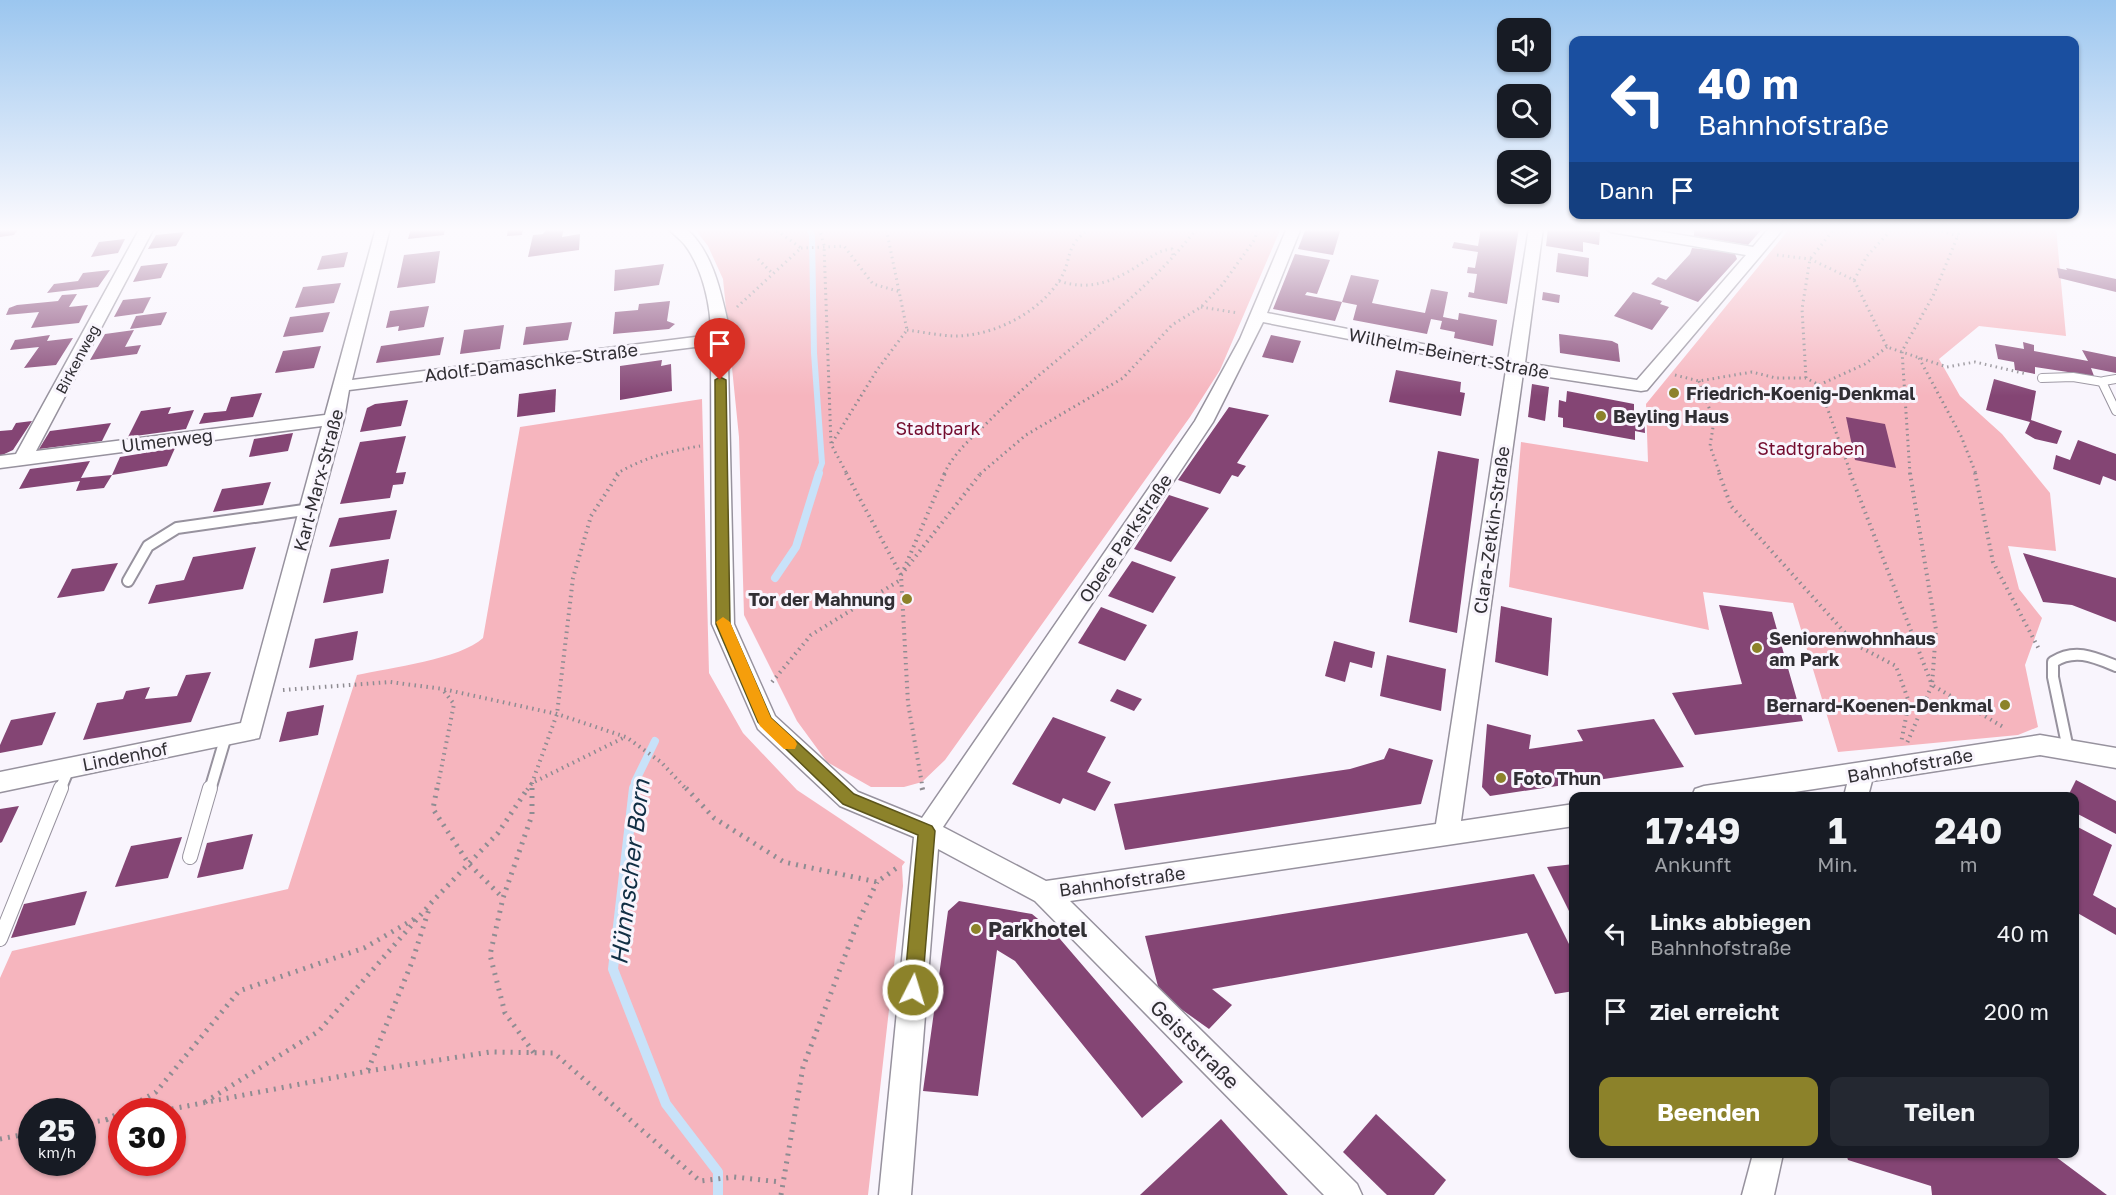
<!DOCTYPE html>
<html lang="de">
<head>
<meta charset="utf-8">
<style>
  body { margin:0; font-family:"Golos Text",sans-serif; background:#242831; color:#f1f3f6; height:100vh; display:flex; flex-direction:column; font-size:22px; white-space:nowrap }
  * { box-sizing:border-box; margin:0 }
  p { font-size:20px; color:#9ea1a6 }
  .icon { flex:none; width:33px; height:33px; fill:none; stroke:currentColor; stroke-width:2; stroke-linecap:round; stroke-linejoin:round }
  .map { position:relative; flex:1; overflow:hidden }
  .drawer { position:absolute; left:1569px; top:792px; width:510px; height:366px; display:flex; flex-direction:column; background:#171b24; border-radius:12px; box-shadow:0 2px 4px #0004 }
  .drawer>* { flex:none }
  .top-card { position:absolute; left:1569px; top:36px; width:510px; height:183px; border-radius:12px; box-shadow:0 2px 4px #0004; background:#1a4fa0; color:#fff; overflow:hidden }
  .fabs { position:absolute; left:1497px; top:18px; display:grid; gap:12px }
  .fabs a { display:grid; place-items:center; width:54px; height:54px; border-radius:12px; background:#171b24; box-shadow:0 2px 4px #0004; font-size:30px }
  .speed { position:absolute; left:18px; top:1098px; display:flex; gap:12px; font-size:30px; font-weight:700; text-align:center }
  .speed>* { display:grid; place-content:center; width:78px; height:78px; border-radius:50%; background:#171b24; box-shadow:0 2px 4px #0004; line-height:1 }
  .speed small { font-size:15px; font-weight:400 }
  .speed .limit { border:9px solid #d22; background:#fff; color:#111 }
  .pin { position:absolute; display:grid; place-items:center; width:51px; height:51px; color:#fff; margin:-62px -26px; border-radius:50% 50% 50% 0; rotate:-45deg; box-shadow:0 0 6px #0007 }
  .pin .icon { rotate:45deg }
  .me { position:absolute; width:66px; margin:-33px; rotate:5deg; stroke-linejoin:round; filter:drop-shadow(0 0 4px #0008) }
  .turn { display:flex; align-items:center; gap:21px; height:126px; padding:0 30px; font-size:27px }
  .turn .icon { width:78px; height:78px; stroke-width:2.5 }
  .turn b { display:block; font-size:42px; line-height:51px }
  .then { display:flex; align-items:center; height:57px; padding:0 30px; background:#0003; gap:12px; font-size:22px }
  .eta { display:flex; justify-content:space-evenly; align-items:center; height:102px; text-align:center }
  .eta b { font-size:36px; font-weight:700; line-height:42px }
  .primary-button { display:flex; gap:12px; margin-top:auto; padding:12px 30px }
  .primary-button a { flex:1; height:69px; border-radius:12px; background:#8c822a; color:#fff; font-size:24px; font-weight:700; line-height:69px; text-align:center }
  .primary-button a+a { background:#242831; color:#f1f3f6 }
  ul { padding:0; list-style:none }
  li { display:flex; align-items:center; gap:18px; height:78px; padding:0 30px }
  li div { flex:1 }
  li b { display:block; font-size:22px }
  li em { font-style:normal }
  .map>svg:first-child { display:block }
</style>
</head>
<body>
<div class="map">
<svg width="2116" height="1195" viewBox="0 0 2116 1195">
  <rect width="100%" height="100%" fill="#f9f5fd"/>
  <g fill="#f6b5be" fill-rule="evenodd">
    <polygon points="694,228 1281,228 1220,370 1190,417 945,760 922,782 904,787 871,787 827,762 797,721 744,615 739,437 723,279 708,246"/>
    <polygon points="1790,228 2056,228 2066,336 1979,326 1939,359 1960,396 2002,434 2050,493 2056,551 2008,546 2019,589 2042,618 2025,665 2038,727 2018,735 1838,752 1793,603 1703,592 1709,630 1509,587 1521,442 1648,462 1646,404"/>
    <path d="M702,399L709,673L743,733L797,790L905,862L902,866L903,886L868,1195H0V978L12,951L288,889L357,675C389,668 461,659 483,638L520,427ZM32,1112H82V1162H32ZM122,1112H172V1162H122Z"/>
  </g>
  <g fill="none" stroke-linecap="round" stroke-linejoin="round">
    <polyline stroke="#c8e2f9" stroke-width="6" points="809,228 812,235 814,353 822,463 818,474"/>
    <g stroke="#c8e2f9" stroke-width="8">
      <polyline points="775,578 796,547 819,473"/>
      <polyline points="634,790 635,782 655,741"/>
    </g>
    <polyline stroke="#c8e2f9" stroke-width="10" points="634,788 613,969 666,1104 718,1172 718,1195"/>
  </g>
  <g fill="#844574">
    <polygon points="0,228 19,228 14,235 0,237"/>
    <polygon points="411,228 445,228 444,235 408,239"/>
    <polygon points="508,228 523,228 522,235 507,236"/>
    <polygon points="548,228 564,228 562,237 580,234 579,250 528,257 533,235 543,234"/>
    <polygon points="1306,228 1341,228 1333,255 1298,249"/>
    <polygon points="1481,228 1519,228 1507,304 1468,297 1469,292 1474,293 1477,274 1467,273 1468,267 1475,268 1478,252 1452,248 1454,242 1478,246"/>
    <polygon points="1548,228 1600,232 1599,245 1583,242 1583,252 1546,246"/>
    <polygon points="1694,228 1763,228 1748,245 1694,236"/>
    <polygon points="184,232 176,246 148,249 156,235"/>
    <polygon points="125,239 118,253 91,257 99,242"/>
    <polygon points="1692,248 1729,252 1735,254 1737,259 1698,302 1651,284 1658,277 1666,280 1690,254"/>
    <polygon points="440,251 435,283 397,288 404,255"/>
    <polygon points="348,252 344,267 317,270 322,256"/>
    <polygon points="1558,253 1589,258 1588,277 1556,272"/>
    <polygon points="1295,254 1330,260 1317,294 1307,292 1305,295 1342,302 1335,321 1273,309"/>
    <polygon points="168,263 161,278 133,282 141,266"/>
    <polygon points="664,264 659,285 614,291 615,270"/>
    <polygon points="2057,268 2067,270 2066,268 2116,279 2116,292 2059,278"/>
    <polygon points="110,270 98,287 47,293 54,284 78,281 83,273"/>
    <polygon points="1351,275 1379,280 1372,303 1425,313 1431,289 1448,292 1443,317 1458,320 1459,313 1497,320 1493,346 1454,338 1455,332 1440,329 1442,321 1431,319 1427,334 1353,320 1357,305 1342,302"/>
    <polygon points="341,283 334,303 295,308 303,287"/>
    <polygon points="1543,292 1560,295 1559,303 1542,300"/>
    <polygon points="1633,292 1662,301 1660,304 1669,307 1652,330 1614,316"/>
    <polygon points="77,294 69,307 88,305 79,323 31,328 39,312 6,315 9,308 17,305 58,301 62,295"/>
    <polygon points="151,297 143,313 114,317 123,300"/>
    <polygon points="670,301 667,321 675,324 669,329 613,334 615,312 638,310 639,304"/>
    <polygon points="429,306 424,327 398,331 399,326 386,328 390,311"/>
    <polygon points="167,312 161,325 130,329 136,316"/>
    <polygon points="330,312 323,332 283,337 290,317"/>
    <polygon points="572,322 568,340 523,345 526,327"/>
    <polygon points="504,325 500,349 460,354 464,330"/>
    <polygon points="134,330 125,347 141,345 137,354 90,360 105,334"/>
    <polygon points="1559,334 1612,341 1618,344 1620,362 1560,353"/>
    <polygon points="50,335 47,341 73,338 56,365 24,368 39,347 10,350 15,340"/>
    <polygon points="1271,335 1301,341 1293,363 1262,357"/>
    <polygon points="444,337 440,355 376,363 381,346"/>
    <polygon points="2023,342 2034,345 2034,351 2088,361 2082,350 2116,357 2116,373 2091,368 2094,376 2035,367 2035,374 2015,370 2014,362 1998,359 1995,344 2024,349"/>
    <polygon points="321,346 314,368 275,373 283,351"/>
    <polygon points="662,360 661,366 671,364 672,391 620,400 620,366"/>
    <polygon points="1396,370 1461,382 1460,392 1465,393 1461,416 1389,402"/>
    <polygon points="1994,379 2036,391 2031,420 2062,431 2057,444 2035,439 2025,433 2030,422 1986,410"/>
    <polygon points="1532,384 1549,387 1545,421 1528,417"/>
    <polygon points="556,389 555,412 517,417 519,394"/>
    <polygon points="1567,391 1634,404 1634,413 1644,415 1645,433 1635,431 1635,440 1563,427 1563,418 1558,417 1559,400 1566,402"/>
    <polygon points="262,393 253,417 199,424 204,413 226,411 231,397"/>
    <polygon points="408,400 401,426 360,432 367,408 375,404"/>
    <polygon points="171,407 168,414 194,410 186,429 128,437 141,411"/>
    <polygon points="1229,407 1269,415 1237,463 1246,466 1238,477 1232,475 1220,494 1178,480"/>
    <polygon points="1846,417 1885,424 1896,468 1855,460"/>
    <polygon points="32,421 13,450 0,456 0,431 12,430 16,423"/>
    <polygon points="111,423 102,441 39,449 50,431"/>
    <polygon points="293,433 288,451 249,457 254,439"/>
    <polygon points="406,436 396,473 406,472 403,484 393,485 390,498 340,504 360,442"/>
    <polygon points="2078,440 2116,454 2116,481 2103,476 2100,485 2053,469 2056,455 2070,460"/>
    <polygon points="175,448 167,466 112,475 120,457"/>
    <polygon points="1438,451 1479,459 1457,633 1409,622"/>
    <polygon points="90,461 81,478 112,475 104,488 76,491 80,481 19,489 30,469"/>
    <polygon points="271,482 263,505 213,512 222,489"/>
    <polygon points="1169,495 1209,508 1171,562 1134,549"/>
    <polygon points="397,510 390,539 329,547 339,518"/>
    <polygon points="256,547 243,589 148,604 156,585 184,580 193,557"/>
    <polygon points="2023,553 2116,578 2116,622 2072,605 2043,602"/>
    <polygon points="389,559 383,593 323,603 331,569"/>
    <polygon points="1132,561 1176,577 1153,613 1108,596"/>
    <polygon points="118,563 104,591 57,598 72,569"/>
    <polygon points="1719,605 1772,612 1803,721 1695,735 1672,693 1742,684"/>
    <polygon points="1501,606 1552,618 1548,676 1495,662"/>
    <polygon points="1101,607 1147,625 1125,661 1078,643"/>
    <polygon points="358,631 353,660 309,668 315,639"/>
    <polygon points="1334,641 1375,652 1372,668 1350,662 1345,682 1325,676"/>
    <polygon points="1387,655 1446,669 1441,711 1380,696"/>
    <polygon points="211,672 191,722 83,740 97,703 123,699 126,691 150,687 145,699 177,696 186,675"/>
    <polygon points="1117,689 1142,699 1134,711 1110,701"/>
    <polygon points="324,705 318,735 279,742 287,712"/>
    <polygon points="56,712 42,745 0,753 0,745 11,720"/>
    <polygon points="1053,717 1106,737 1087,772 1111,782 1095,811 1063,798 1060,804 1012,784"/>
    <polygon points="1654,719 1684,767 1490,796 1482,787 1487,724 1531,735 1529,749 1583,741 1577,730"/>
    <polygon points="1389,748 1433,760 1421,804 1125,850 1114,804 1350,769 1384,759"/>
    <polygon points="2076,780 2116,801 2116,834 2074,812 2074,796 2068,796"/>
    <polygon points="19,806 2,842 0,843 0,809"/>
    <polygon points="2074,825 2112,845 2093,895 2116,908 2116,935 2074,911"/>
    <polygon points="253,834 243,869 197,878 207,843"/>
    <polygon points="182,837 168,878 115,887 131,846"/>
    <polygon points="1574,864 1574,921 1547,867"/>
    <polygon points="1534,874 1574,954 1574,991 1555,994 1527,933 1212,989 1232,1005 1209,1029 1160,994 1145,936"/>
    <polygon points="87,891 75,925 11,938 24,904"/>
    <polygon points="959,901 1032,914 1054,932 1183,1082 1142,1118 1015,961 997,950 978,1096 923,1091 948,911"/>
    <polygon points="1376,1114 1446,1180 1434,1195 1387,1195 1343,1152"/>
    <polygon points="1221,1119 1288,1195 1140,1195"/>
    <polygon points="1846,1154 2052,1154 2107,1195 1932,1195 1931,1186 1848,1160"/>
  </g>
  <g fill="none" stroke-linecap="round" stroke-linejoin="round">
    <g stroke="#97929e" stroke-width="10">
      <g id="service-far2">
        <polyline points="2042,378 2073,377 2103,382"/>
        <polyline points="2116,379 2104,381 2103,384 2116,411"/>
      </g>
    </g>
    <g stroke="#97929e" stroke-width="14">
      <g id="service-far1">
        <polyline points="128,581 148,546 177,528 311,509"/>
        <path d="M2068,749L2053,677V662C2075,648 2094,657 2116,666"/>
        <polyline points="60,790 69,768"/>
        <polyline points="210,790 226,736"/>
      </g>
    </g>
    <g stroke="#97929e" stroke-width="16">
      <g id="service">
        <polyline points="190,857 210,788"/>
        <polyline points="0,939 61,788"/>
      </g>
    </g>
    <g stroke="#97929e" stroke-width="3">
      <g id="minor">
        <path d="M140,228H154L36,451L325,415L376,228H390L352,380L711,335C711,306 703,269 685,245C680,239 673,234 668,228H685C711,249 720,288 727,319L734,624L775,716L858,792L922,818L1195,421L1240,339L1287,228H1301L1267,313L1508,361L1529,228H1543L1525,363L1637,380L1746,255L1611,232L1604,228H1639L1753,247L1769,228H1784L1647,390L1641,391L1523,373L1461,821L1574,804V826L1070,901L1357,1184L1362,1195H1324L1035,901L938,849L911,1195H879L914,837L840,806L758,729L712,624L711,345L349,390L344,419L259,738L0,792V772L241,723L322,426L0,468V456L16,454ZM1263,322L1506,370L1436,824L1046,881L943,827L1213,422Z"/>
        <polygon points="2040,735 2116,748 2116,768 2040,755 1872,781 1868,796 1844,796 1847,784 1768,796 1692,796 1695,789 1704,786"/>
        <polygon points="1753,1154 1783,1154 1774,1195 1742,1195"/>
      </g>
    </g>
    <g stroke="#8f8c92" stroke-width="3" stroke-dasharray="1.5 4" stroke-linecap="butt">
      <polyline points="819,228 824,245 831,444 847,474"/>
      <polyline points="1931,228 1958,236"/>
      <polyline points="801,248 844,246 873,284 901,292"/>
      <polyline points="1777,255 1810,259 1854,280 1887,347 1947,367 1975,362 2027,374"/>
      <polyline points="758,259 771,272"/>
      <polyline points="1854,280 1867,256 1893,228"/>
      <path d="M1059,281C1089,291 1113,282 1139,265C1150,258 1158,250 1172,249L1173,255"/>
      <polyline points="737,307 801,248 779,232 768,228"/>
      <polyline points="1201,307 1238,313"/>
      <path d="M907,330C923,332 941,336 957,336C995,335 1038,313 1059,281C1074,258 1062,249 1090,228"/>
      <polyline points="1919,358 1961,436 1976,474"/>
      <polyline points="1675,375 1699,381 1752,372 1776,378 1806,378 1819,385 1851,474"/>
      <polyline points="1806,378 1802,309 1810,259 1835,228"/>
      <polyline points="1699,381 1714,421 1710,446 1720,474"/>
      <polyline points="1819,385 1865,364 1887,347"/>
      <polyline points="832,443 877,370 907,330 886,228"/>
      <path d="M616,474C643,458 669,451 700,446"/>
      <path d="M944,474C954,452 974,436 991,419C1057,353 1141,302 1197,228"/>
      <polyline points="980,474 1026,435 1123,378 1172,325 1201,307 1222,285 1255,239 1257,228"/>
      <polyline points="1910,474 1902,351 1933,296 1961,228"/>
    </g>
    <g stroke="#8f8c92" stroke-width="4" stroke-dasharray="1.5 4.5" stroke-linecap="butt">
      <polyline points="846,473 901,575 908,703 923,790"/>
      <polyline points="1719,473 1731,506 1856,645 1896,666 1909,702 1901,743"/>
      <polyline points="1850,473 1932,685 1907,743"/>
      <polyline points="1910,473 1936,630 1932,685 2005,728"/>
      <polyline points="1975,473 1993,562 2040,651"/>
      <polyline points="904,569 945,473"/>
      <polyline points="901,575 981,473"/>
      <polyline points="772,682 811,635 902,579"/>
      <polyline points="283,690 390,682 443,689 557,714 626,737 661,762 687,790"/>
      <polyline points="437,790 454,704 443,690"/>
      <polyline points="527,790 532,783 625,737"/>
      <polyline points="532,790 532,783 557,714 573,578 591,516 619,473"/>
    </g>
    <g stroke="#8f8c92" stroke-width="5" stroke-dasharray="2 6" stroke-linecap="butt">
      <polyline points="437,788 433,809 469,864 503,898"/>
      <polyline points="532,788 532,815 503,898 490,955 505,1013 534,1053"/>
      <polyline points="686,788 714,818 784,862 877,882 898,867"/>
      <polyline points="922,788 923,792"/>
      <polyline points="368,1070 412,962 430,906"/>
      <polyline points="205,1102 319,1031 432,902 498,833 528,788"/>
      <polyline points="156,1112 368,1071 490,1052 554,1053 700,1181 734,1177 781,1182"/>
      <polyline points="106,1120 156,1092 239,991 364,948 416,918"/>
      <polyline points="82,1124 122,1117"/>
      <polyline points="0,1139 32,1133"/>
      <polyline points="781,1195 803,1067 857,924 877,882"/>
    </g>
    <use href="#service-far2" stroke="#fff" stroke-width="8"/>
    <use href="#service-far1" stroke="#fff" stroke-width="10"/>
    <use href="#service" stroke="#fff" stroke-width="14"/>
    <use href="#minor" fill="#fff" fill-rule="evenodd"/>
  </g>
  <linearGradient id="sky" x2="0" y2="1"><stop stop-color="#9bc6ef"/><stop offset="0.58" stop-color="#fcfafe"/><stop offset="1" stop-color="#fcfafe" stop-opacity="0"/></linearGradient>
  <rect width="2116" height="396" fill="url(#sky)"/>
  <polygon fill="#8c822a" stroke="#5b541b" stroke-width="1.5" points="720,377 726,380 730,624 771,718 854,794 932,826 935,831 922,990 919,997 913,999 907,997 904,990 918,835 843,804 758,722 716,624 715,380"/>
  <polygon fill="#f59e0b" points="723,617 730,622 771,718 795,740 797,744 795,749 784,749 760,726 716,622"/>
  <g fill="#8c822a" stroke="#f9f5fd" stroke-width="2">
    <circle cx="1674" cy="393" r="6"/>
    <circle cx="1601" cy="416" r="6"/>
    <circle cx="907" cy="599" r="6"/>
    <circle cx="1757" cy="648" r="6"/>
    <circle cx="2005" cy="705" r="6"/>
    <circle cx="1501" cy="778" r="6"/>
    <circle cx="976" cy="929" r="6"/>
  </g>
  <g text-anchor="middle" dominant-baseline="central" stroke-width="6" stroke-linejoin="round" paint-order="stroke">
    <g font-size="15" fill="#312f34" stroke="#f9f5fd">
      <text transform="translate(77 359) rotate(-62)">Birkenweg</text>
    </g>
    <g font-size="18" fill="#312f34" stroke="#f9f5fd">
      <text transform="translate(1449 353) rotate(11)">Wilhelm-Beinert-Straße</text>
      <text transform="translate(531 362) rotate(-7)">Adolf-Damaschke-Straße</text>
      <text transform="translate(167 440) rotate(-7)">Ulmenweg</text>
      <text transform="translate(318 480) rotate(-75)">Karl-Marx-Straße</text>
      <text transform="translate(1491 530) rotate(-82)">Clara-Zetkin-Straße</text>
      <text transform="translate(1125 538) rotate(-56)">Obere Parkstraße</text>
      <text transform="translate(125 756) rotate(-11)">Lindenhof</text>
      <text transform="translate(1910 765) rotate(-10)">Bahnhofstraße</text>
      <text transform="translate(1122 881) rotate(-8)">Bahnhofstraße</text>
    </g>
    <g font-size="18" font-weight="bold" fill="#312f34" stroke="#f9f5fd" text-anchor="start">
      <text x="1686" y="393">Friedrich-Koenig-Denkmal</text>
      <text x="1613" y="416">Beyling Haus</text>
      <text x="895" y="599" text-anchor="end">Tor der Mahnung</text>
      <text x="1769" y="638">Seniorenwohnhaus<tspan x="1769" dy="21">am Park</tspan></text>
      <text x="1993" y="705" text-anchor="end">Bernard-Koenen-Denkmal</text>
      <text x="1513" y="778">Foto Thun</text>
    </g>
    <g font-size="18" fill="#730b2e" stroke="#f9f5fd">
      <text x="938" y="428">Stadtpark</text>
      <text x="1811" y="448">Stadtgraben</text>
    </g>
    <g font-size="21" font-weight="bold" fill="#312f34" stroke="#f9f5fd" text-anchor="start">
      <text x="988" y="929">Parkhotel</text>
    </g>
    <g font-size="21" fill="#312f34" stroke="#f9f5fd">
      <text transform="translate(1195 1044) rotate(45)">Geiststraße</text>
    </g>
    <g font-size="24" font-style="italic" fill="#102e44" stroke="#f9f5fd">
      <text transform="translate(629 872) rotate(-83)">Hünnscher Born</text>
    </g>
  </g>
</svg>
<div class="fabs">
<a><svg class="icon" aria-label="sound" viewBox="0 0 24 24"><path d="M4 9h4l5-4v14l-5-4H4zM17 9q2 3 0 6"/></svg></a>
<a><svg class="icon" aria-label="search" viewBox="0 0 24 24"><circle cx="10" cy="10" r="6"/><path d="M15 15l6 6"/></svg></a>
<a><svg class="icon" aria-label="layers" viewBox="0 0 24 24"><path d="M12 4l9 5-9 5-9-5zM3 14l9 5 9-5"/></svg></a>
</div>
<div class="speed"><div>25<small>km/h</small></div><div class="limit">30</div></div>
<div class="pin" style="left:720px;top:380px;background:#d93025"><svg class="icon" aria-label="arrive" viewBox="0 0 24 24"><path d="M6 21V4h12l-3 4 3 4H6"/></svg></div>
<svg class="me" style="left:913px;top:990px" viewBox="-20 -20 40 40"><circle r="17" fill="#8c822a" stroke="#fff" stroke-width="3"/><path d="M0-11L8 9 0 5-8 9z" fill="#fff"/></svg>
<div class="top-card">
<div class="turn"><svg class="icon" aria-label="left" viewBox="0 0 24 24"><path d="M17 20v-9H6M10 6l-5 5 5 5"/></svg><div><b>40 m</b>Bahnhofstraße</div></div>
<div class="then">Dann<svg class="icon" aria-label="arrive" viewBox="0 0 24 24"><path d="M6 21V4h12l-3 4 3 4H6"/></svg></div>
</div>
<section class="drawer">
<div class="eta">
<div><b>17:49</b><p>Ankunft</p></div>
<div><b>1</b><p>Min.</p></div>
<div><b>240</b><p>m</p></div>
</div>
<ul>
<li><svg class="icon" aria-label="left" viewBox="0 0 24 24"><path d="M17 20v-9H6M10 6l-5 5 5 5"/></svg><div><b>Links abbiegen</b><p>Bahnhofstraße</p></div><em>40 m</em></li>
<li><svg class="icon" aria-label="arrive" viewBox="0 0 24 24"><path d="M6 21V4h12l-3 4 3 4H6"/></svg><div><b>Ziel erreicht</b></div><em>200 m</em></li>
</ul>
<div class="primary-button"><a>Beenden</a><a>Teilen</a></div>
</section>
</div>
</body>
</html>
